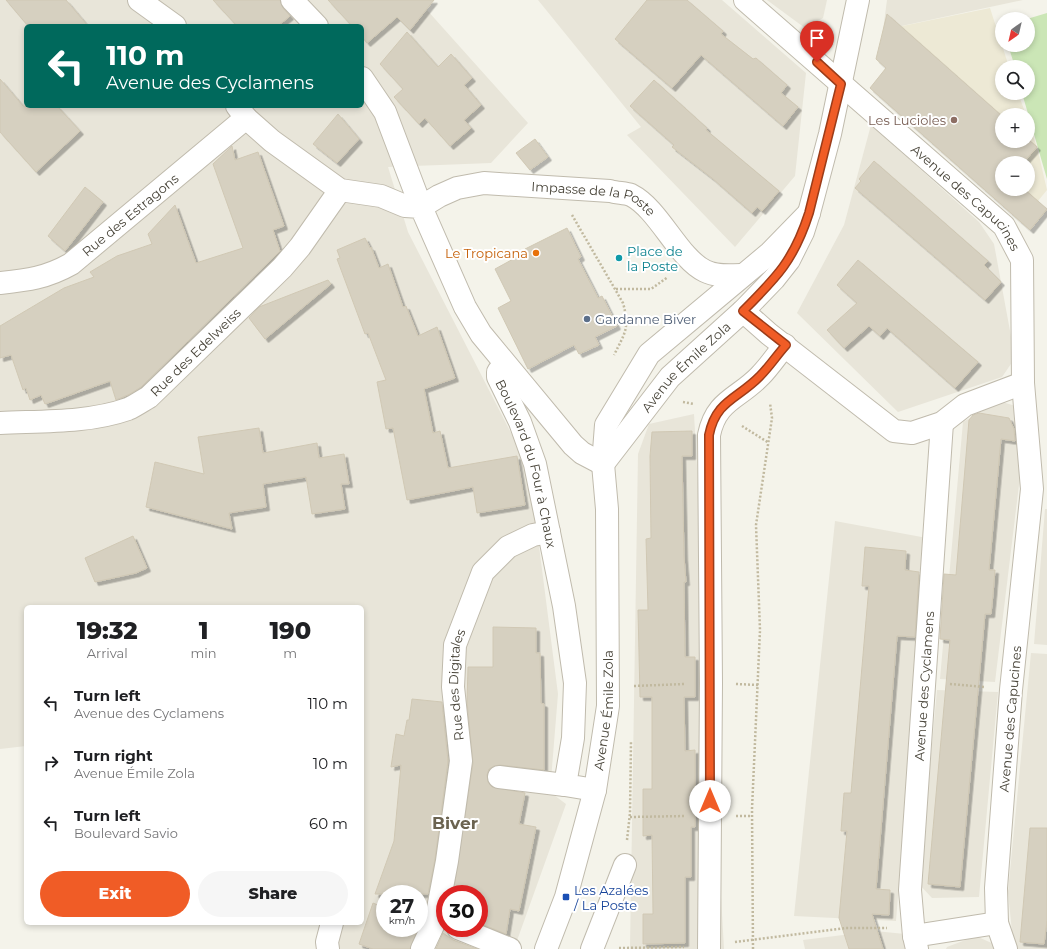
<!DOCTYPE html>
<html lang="en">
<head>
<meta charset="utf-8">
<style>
  body { margin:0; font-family:Montserrat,sans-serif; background:#f6f6f6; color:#202124; height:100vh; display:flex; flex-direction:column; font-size:15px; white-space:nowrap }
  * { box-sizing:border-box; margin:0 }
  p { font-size:13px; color:#757577 }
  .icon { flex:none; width:22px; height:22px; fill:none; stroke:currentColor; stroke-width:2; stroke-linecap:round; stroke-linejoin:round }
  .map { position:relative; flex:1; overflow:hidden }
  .drawer { position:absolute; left:24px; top:605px; width:340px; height:320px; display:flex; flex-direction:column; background:#fff; border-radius:6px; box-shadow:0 2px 6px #0003 }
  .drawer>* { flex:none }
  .banner { position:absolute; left:24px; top:24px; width:340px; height:84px; border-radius:6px; box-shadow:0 2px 6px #0003; background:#00695c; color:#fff; overflow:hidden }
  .needle { width:26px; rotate:214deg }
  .tools { position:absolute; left:995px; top:12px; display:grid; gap:8px }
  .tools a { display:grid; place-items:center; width:40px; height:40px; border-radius:50%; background:#fff; box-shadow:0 2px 6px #0003; font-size:20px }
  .speed { position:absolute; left:376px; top:885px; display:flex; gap:8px; font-size:20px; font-weight:700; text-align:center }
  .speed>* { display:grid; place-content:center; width:52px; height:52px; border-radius:50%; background:#fff; box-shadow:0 2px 6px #0003; line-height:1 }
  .speed small { font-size:10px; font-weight:400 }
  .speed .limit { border:6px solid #d22; background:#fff; color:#111 }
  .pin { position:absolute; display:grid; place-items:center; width:34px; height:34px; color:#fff; margin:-41px -17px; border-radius:50% 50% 50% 0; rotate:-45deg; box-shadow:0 0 4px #0007 }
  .pin .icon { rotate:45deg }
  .me { position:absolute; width:44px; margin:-22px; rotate:0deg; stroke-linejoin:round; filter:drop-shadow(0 0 3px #0008) }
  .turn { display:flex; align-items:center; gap:14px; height:84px; padding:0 16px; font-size:18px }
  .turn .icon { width:52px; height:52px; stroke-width:2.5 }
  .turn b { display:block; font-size:28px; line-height:34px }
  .eta { display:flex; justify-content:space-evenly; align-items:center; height:68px; text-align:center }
  .eta b { font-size:24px; font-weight:800; line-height:28px }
  .primary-button { display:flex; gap:8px; margin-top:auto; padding:8px 16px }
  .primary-button a { flex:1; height:46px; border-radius:24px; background:#f05c26; color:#fff; font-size:16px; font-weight:800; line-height:46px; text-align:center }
  .primary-button a+a { background:#f6f6f6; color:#202124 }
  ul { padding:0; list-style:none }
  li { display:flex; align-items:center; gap:12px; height:60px; padding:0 16px }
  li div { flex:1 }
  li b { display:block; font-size:15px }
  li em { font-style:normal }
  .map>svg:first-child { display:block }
</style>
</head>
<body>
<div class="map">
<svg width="1047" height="949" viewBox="0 0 1047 949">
  <defs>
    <filter id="shadow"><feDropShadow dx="3.5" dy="3.5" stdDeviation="0" flood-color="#0004"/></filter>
  </defs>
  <rect width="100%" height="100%" fill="#f4f3ea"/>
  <g fill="#e8e5d9" fill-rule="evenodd">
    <path d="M0,0H418L528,123L491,163L388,167L408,232L529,468L558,694L550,792L566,804L514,949H319L322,923H362V607H26V746L0,749ZM26,26H362V106H26ZM385,894H419V928H385ZM445,894H479V928H445Z"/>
    <polygon points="538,0 722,0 806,73 795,176 735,247 627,135 641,127"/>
    <polygon points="767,0 827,0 823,18 805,28"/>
    <polygon points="887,0 1023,0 883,30"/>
    <polygon points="871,125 979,222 994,244 1015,358 1002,377 898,412 797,313 844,225"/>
    <polygon points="999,401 1019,407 1023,452 995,682 940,679 963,422"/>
    <polygon points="694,414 724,949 630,949 638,454 649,424"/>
    <polygon points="1045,509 1047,509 1047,645 1034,644"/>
    <polygon points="835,521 927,538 896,921 794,916"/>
    <polygon points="1031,653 1047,654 1047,949 1017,949 1012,932 1008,892"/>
    <polygon points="937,690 998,692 979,897 932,898 919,884"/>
    <polygon points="875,931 905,934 909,949 805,949 803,940"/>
    <polygon points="976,936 996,945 997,949 946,949 947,947"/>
  </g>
  <path fill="#ede9d5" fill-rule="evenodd" d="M990,8L1009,67H1002V93H1018L1026,115H1002V141H1028V122L1037,147L1047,190L1038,201L1047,210L1030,230L870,88L886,68L876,59L883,30ZM1002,163H1028V189H1002Z"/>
  <polygon fill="#cbe6b6" points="1047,13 1047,179 1022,93 1028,93 1028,67 1015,67 1008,45 1028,45 1027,19"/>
  <g fill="#d6d0c0" stroke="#d0c8b4" filter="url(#shadow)">
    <polygon points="6,0 66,0 88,26 28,26"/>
    <polygon points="213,0 280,0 283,8 290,16 278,26 237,26"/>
    <polygon points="328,0 434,0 410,30 397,17 367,43 362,37 362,26 352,26"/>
    <polygon points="647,0 687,0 723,31 721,34 753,59 756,58 787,85 781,93 798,107 783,126 701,55 672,88 615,39"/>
    <polygon points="887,14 1002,116 1002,141 1028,141 1028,139 1037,147 1023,163 1002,163 1002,189 1024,189 1047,209 1030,230 870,88 886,68 876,59"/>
    <polygon points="407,32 438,67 451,54 472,78 464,85 481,105 464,120 471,128 450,146 425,118 419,124 394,97 403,89 380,64"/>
    <polygon points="0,79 23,106 57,106 80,131 36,172 0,132"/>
    <polygon points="654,80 707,128 706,130 779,191 762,211 757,207 752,213 712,178 672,147 674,145 630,106"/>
    <polygon points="338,114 359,139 337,163 313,144"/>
    <polygon points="535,139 548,157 530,170 516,153"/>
    <polygon points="232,146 235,160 258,152 284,226 273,230 280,251 141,387 130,394 116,400 110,381 45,404 41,395 30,400 26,388 23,390 11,355 0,358 0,326 64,288 94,277 90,272 117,256 152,244 148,234 175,205 196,263 243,248 213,164"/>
    <polygon points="874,161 988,261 984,265 1001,282 985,300 855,188 861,181 859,179"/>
    <polygon points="85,187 103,202 65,251 48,236"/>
    <polygon points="567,228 581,257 578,259 598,298 602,296 617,326 595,337 599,345 579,354 574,345 528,369 498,308 511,301 495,269 526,252 525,249"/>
    <polygon points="365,238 370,248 371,247 379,268 388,264 403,307 406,306 418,336 437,327 455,378 424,389 433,433 440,431 448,468 517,456 525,505 477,513 473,487 407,500 393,428 386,429 377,382 386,380 368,333 365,334 337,259 340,258 337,250"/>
    <polygon points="858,260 978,362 955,388 887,328 880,336 869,326 844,348 827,330 857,303 837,285"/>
    <polygon points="328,280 331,284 265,339 249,318 259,307"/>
    <polygon points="979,413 1009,418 1014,429 1015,441 1001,439 989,570 995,570 993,594 991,614 985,614 960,887 928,884 950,640 940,639 944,574 956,575 969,420 973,415"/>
    <polygon points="259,428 263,453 317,443 319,458 344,454 349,484 341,484 345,509 312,514 306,477 263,484 266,507 229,513 232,529 146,507 155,462 204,474 198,437"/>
    <polygon points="692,431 692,456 682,456 684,557 686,582 684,582 685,657 695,657 695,697 684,697 685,751 695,750 695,827 691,827 691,877 685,877 685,943 643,944 643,914 653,914 652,835 643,836 643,789 652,789 652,697 640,697 638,610 648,610 646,539 651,538 650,456 652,432"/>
    <polygon points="133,536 147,568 136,573 95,582 85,558"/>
    <polygon points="865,547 906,551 905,570 919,572 915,637 897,636 876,889 890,890 889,915 872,914 883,949 849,949 839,918 847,831 841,831 844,793 851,793 869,586 862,586"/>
    <polygon points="493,627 536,628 536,653 540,653 541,703 544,704 544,770 500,765 494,766 489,769 487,775 488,782 492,787 525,793 519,824 536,827 519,911 510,909 506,934 479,923 479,894 453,894 473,763 467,702 468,667 493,667"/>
    <polygon points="412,699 442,702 448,761 435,859 428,894 375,894 394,841 401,765 391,767 396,734 404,736 407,720 409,720"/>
    <polygon points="1030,828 1047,828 1047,921 1044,944 1020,942"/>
    <polygon points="373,903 385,908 385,928 418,928 410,949 373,949 359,944"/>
    <polygon points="443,933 453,940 477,949 436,949"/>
  </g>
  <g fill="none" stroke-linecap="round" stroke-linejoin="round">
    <g stroke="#c0bbad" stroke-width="24">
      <g id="minor">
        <polyline points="139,0 175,26"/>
        <polyline points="292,0 317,26"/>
        <path id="s1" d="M745,0L1004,226L1022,260L1023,383L1032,489L1011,690L996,888L997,923L1006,949"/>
        <path id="s2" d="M362,78L385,112L421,207L439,196L457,188L484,183L610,191C617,193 625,193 631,195C659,209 678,258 705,271C717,277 729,275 741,275"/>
        <polyline points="237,106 246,118 272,141 340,190 381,196 405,206 421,207 465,307 481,334 573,445 582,453 603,464"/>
        <path id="s3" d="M0,283C28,280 46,278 71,264L246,118"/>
        <polyline points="743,311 769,334 894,431 912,433 942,423 965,405 1023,383"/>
        <path id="s4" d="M504,364L498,372V377L520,422L535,464L564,606L575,683L573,738L565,785L595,790"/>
        <path id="s5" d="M0,423C42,421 88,423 128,409C135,406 142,401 149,397L282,268L300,247L340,190"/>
        <path id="s6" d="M603,464L670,377L743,311L774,279L789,260L803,232L809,213L830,134L858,0"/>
        <polyline points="499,777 565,785"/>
        <polyline points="458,928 510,949"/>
        <polyline points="914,936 997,923"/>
        <polyline points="328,949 327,942 332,923"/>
        <path id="s7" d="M422,949L436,919L447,861L461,761L453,687L455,645L483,572L508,547L533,535L549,532"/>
        <path id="s8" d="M546,949L566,897L595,790L608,706L607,509L603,464L606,425L649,354L770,253L809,213"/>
        <polyline points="592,949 625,865"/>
        <path d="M709,949L711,683L709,435C716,400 738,399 760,376C769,367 777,355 785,345"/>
        <path id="s9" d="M917,949L914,936L910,890L942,423"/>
      </g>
    </g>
    <g stroke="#c1b99f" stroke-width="2.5" stroke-dasharray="2 2" stroke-linecap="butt">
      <path d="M572,215L623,303C630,328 625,333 614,355"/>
      <polyline points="616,289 651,289 668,277"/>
      <polyline points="683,402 694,404"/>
      <polyline points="742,426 769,443"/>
      <polyline points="736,684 758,685"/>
      <polyline points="950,684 985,687"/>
      <polyline points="634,686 685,684"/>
      <polyline points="736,816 752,816"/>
      <polyline points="630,817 685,816"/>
      <polyline points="627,840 630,813 631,741"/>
      <polyline points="735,942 846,928 887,928"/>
      <polyline points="619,948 684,947"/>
      <polyline points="753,949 752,809 760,630 756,525 772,418 770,403"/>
    </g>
    <use href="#minor" stroke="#fff" stroke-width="22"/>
  </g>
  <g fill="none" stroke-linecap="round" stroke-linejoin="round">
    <g stroke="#9c3c19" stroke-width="10">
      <path id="route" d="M710,801L709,435C716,400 738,399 760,376C769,367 777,355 786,345L743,311C777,277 794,260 809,213L841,84L817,62"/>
    </g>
    <use href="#route" stroke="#f05c26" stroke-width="7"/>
  </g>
  <circle fill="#8d6e63" stroke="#fff" stroke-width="1.5" cx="954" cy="120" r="4"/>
  <circle fill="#e8710a" stroke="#fff" stroke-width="1.5" cx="536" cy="253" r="4"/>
  <circle fill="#0f9aa8" stroke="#fff" stroke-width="1.5" cx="619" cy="258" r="4"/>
  <circle fill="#5c6f8a" stroke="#fff" stroke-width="1.5" cx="587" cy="319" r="4"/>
  <rect fill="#1a4fb4" stroke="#fff" stroke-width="1.5" x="562" y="893" width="8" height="8" rx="2"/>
  <g text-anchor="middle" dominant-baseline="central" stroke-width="4" stroke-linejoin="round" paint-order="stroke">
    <g font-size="13" fill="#785e54" stroke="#fff" text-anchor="end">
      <text x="946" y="120">Les Lucioles</text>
    </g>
    <g font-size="13" fill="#484439" stroke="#fff">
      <text stroke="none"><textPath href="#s1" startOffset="297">Avenue des Capucines</textPath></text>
      <text stroke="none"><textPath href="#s2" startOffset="323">Impasse de la Poste</textPath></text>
      <text stroke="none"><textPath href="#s3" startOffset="151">Rue des Estragons</textPath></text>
      <text stroke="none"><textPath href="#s5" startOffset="218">Rue des Edelweiss</textPath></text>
      <text stroke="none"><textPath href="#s6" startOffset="128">Avenue Émile Zola</textPath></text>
      <text stroke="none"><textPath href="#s4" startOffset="107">Boulevard du Four à Chaux</textPath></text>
      <text stroke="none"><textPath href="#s7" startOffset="270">Rue des Digitales</textPath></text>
      <text stroke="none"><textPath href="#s9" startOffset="264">Avenue des Cyclamens</textPath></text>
      <text stroke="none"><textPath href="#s8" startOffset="247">Avenue Émile Zola</textPath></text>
      <text transform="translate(1010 719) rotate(-85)">Avenue des Capucines</text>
    </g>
    <g font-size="13" fill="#0d838f" stroke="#fff" text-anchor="start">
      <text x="627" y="251">Place de<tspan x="627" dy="15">la Poste</tspan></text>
    </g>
    <g font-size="13" fill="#c56008" stroke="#fff" text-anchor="end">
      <text x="528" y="253">Le Tropicana</text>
    </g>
    <g font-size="13" fill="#4e5e75" stroke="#fff" text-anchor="start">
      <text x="595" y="319">Gardanne Biver</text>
    </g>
    <g font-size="13" fill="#164399" stroke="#fff" text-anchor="start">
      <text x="574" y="890">Les Azalées<tspan x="574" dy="15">/ La Poste</tspan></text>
    </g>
    <g font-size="17" font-weight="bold" fill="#6b6350" stroke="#fff">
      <text x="455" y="823">Biver</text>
    </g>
  </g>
</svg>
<div class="tools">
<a><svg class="needle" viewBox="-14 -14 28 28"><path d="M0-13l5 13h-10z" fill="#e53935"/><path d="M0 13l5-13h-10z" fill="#757577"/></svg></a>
<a><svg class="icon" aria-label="search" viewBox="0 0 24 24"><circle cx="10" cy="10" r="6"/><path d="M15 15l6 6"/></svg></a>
<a>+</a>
<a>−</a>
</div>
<div class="speed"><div>27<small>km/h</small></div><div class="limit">30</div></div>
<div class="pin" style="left:817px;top:62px;background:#d93025"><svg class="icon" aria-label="arrive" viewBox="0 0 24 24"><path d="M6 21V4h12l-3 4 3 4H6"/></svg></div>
<svg class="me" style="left:710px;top:801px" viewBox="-20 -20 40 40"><circle r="19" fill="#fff"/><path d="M0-13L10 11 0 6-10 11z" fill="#f05c26"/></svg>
<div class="banner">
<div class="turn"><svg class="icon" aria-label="left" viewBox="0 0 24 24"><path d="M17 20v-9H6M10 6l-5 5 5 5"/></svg><div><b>110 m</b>Avenue des Cyclamens</div></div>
</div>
<section class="drawer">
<div class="eta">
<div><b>19:32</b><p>Arrival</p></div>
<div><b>1</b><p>min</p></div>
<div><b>190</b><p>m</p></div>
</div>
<ul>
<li><svg class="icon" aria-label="left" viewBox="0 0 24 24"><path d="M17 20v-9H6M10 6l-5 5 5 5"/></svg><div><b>Turn left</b><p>Avenue des Cyclamens</p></div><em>110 m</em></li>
<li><svg class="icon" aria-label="right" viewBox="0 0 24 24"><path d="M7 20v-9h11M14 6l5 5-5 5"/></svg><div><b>Turn right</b><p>Avenue Émile Zola</p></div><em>10 m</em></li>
<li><svg class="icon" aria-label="left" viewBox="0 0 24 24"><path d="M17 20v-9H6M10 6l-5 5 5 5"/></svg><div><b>Turn left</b><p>Boulevard Savio</p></div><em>60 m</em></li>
</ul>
<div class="primary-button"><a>Exit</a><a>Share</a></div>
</section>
</div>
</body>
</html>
